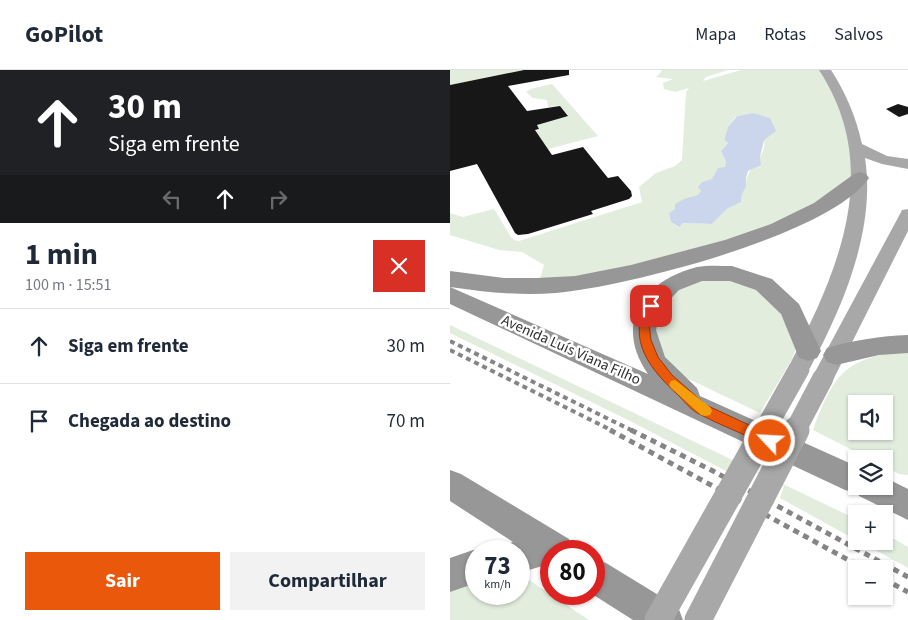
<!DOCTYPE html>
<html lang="pt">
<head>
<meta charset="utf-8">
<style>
  body { margin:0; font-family:"Source Sans 3",sans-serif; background:#f2f2f3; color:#1f2937; height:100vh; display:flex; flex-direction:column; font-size:19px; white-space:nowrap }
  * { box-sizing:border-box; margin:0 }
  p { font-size:16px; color:#747a83 }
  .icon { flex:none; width:28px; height:28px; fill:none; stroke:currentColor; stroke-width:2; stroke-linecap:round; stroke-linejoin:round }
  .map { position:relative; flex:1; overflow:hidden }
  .side { display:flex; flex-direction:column; background:#fff; width:450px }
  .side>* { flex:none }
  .banner { background:#202124; color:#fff; overflow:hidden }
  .fabs { position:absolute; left:398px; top:325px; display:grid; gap:10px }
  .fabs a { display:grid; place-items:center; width:45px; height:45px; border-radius:0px; background:#fff; box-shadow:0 1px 4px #0004; font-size:25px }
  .speed { position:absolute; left:15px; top:470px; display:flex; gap:10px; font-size:25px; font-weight:700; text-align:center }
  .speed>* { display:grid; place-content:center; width:65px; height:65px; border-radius:50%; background:#fff; box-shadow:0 1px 4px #0004; line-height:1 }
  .speed small { font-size:12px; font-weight:400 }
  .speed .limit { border:8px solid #d22; background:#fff; color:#111 }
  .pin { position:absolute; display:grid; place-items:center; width:42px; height:42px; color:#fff; margin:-21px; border-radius:10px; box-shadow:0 2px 8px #0006 }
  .me { position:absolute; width:55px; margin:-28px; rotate:295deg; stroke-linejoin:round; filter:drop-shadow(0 0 4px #0008) }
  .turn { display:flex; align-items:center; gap:18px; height:105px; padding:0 25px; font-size:22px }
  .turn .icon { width:65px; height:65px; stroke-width:2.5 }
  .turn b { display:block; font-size:35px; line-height:42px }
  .lanes { display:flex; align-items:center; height:48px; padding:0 25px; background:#0003; justify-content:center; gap:25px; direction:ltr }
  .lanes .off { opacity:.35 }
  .round { display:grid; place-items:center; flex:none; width:52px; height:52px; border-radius:0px; background:#f2f2f3 }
  .headline { display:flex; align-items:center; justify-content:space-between; height:85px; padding:0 25px }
  h1 { font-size:30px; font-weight:700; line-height:38px }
  .cta { display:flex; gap:10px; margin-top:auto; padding:10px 25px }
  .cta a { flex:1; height:58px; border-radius:0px; background:#ea580c; color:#fff; font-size:20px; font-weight:700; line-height:58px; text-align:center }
  .cta a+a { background:#f2f2f3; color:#1f2937 }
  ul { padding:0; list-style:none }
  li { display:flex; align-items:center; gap:15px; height:75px; padding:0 25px; border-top:1px solid #e0e1e3 }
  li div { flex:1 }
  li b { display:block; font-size:19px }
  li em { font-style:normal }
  header { display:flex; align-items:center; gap:30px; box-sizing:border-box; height:70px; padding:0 25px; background:#fff; border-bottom:1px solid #e0e1e3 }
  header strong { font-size:24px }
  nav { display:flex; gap:28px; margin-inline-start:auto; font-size:18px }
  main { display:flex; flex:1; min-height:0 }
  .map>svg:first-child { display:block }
</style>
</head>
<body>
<header>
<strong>GoPilot</strong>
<nav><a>Mapa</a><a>Rotas</a><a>Salvos</a></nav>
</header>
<main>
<section class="side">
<div class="banner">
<div class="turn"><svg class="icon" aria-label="ahead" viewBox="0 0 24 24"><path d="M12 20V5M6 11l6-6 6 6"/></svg><div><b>30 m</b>Siga em frente</div></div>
<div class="lanes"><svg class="icon off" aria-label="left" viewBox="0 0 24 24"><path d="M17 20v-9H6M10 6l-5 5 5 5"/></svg><svg class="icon" aria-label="ahead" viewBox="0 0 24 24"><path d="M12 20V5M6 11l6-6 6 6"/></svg><svg class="icon off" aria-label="right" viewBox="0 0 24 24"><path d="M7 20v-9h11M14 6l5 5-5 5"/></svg></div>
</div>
<div class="headline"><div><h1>1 min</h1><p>100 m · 15:51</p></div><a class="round" style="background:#d93025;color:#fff"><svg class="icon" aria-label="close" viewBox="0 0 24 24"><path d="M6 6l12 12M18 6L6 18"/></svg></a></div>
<ul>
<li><svg class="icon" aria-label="ahead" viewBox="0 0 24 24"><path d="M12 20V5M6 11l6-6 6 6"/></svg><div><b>Siga em frente</b></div><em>30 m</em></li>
<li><svg class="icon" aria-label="arrive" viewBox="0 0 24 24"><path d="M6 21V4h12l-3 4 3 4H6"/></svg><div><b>Chegada ao destino</b></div><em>70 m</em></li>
</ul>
<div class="cta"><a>Sair</a><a>Compartilhar</a></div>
</section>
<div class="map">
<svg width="458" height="550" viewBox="0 0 458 550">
  <rect width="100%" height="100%" fill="#fff"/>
  <g fill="#e2edde" fill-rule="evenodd">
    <polygon points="0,0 74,0 0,15"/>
    <path d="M210,0H278L256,7L253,11L291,0H375L390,26L410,108L300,169L88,216L94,195L72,182L49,180L0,165V143L13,147L44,139L61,167L64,170L69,171L192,132L189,117L206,103L225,96L232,90L236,22L239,18L225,22L214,19L213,13L223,9L206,7L212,1ZM303,43C307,51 312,61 314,70C317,90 295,95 296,117L292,124L291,132L277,139L262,154L233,153L228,157L221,152L219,143L225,139V134C228,133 246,127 247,126C258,118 265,105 275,97L276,92L271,81L278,73L274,70L278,57L286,46Z"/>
    <polygon points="102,14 148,66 98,79 86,61 90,60 87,55 118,45 110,36 98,37 97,30 83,28 76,22 81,19"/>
    <polygon points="274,208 300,215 324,231 347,276 342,289 310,343 230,305 212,283 204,263 209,238 224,219 248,210"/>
    <polygon points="0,255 406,449 406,470 330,428 334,416 285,392 278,402 180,351 0,263"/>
    <path d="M458,280V405L449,404L434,396V389H420L363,360C385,301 395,289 458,280ZM406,334H434V361H406Z"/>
    <polygon points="434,463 458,477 458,498 409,471 434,471"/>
    <polygon points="69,504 70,504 139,550 0,550 0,513 26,507 26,524 69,524"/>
  </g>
  <polygon fill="#cbd6ec" points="303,43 320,48 326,61 314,70 310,87 311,95 298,101 296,108 296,117 292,124 291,132 277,139 262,154 233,153 229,157 221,152 219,143 225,139 225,134 234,129 248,125 251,121 248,117 252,112 262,109 268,98 275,97 276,92 271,81 278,73 274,70 278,57 287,46"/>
  <g fill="#171717">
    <polygon points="74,0 119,0 119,5 58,16 77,41 110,36 118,46 87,55 89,59 85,60 102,85 133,77 158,108 168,106 181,121 182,126 179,129 141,141 143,144 78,164 68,165 65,163 27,94 0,101 0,15"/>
    <polygon points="448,34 458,37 458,44 449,47 436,39"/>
  </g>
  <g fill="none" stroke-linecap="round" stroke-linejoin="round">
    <g fill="#a8a8a8" fill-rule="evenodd">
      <path d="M369,0H381C396,23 406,47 412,74L437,86L458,89V99L432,94L415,88C426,160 393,236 360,298L352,300L344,298L341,292C389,199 433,98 369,0Z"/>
      <polygon points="458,139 458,161 381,314 373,317 365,314 362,308 365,302 450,144 452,140"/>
    </g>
    <g fill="#979797" fill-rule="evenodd">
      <path d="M410,102L416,104L419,108C380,165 175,217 106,223C70,226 35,222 0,217V201L54,208H87L125,206L181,195L275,170L321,154L364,133L404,104Z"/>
      <path d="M282,196L322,209L349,234L371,281L367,288L358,291L349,288L331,244L306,220L280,211H252L229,220L212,238L206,260L215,287L247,318L250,326L406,396V416H434V407L458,419V450L409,426L408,423L395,420L0,234V217L198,304C163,253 193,211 247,197C258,195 271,196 282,196Z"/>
      <path d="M458,265V283L429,285L386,295L377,292L373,285L377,278C403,270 431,266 458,265Z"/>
      <polygon points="0,400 11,404 119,469 124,481 101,481 101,495 99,494 69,503 69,481 54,481 57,474 63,472 0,431"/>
      <polygon points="26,479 31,481 26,481 26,513 0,522 0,488"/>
      <polygon points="144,488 156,493 228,537 233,550 183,550 142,524 144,524"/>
    </g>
    <g stroke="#858585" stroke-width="4" stroke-dasharray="5 4" stroke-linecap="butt">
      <polyline points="0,271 183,361"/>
      <polyline points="0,280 163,361"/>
    </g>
    <g stroke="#858585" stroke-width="5" stroke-dasharray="6 5" stroke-linecap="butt">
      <polyline points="160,360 415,499"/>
      <polyline points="181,360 263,401 458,507"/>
      <polyline points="434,509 458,522"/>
    </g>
    <g stroke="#a8a8a8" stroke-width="21">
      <polyline points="314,361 349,299"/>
      <polyline points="345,361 373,308"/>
    </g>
    <g stroke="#a8a8a8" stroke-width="27">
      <polyline points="208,550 315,360"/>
      <polyline points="248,550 346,360"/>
    </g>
  </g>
  <path fill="#ea580c" stroke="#983908" d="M201,232L206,236L199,253L201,270L208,287L222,305L256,335L325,367L327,371L325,375L320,376L316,375C294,364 270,355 249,344C241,340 235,332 229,326C201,300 176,271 197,233Z"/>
  <polygon fill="#f59e0b" points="225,310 260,337 262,341 260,345 255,346 251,345 221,318 219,315 221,311"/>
  <g text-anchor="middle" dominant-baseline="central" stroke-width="5" stroke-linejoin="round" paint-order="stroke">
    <g font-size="15" fill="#303030" stroke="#fff">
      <text transform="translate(121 280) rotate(24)">Avenida Luís Viana Filho</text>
    </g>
  </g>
</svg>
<div class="fabs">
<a><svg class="icon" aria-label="sound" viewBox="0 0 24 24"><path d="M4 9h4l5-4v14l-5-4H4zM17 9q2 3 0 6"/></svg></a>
<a><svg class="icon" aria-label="layers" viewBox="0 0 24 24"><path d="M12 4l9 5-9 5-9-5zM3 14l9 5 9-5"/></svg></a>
<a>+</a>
<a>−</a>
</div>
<div class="speed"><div>73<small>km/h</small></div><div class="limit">80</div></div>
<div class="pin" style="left:201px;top:236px;background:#d93025"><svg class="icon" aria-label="arrive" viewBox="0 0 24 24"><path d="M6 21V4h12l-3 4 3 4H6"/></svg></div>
<svg class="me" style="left:320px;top:371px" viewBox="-20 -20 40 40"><circle r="17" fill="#ea580c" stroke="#fff" stroke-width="3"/><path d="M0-11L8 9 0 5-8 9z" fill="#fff"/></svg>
</div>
</main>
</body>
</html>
